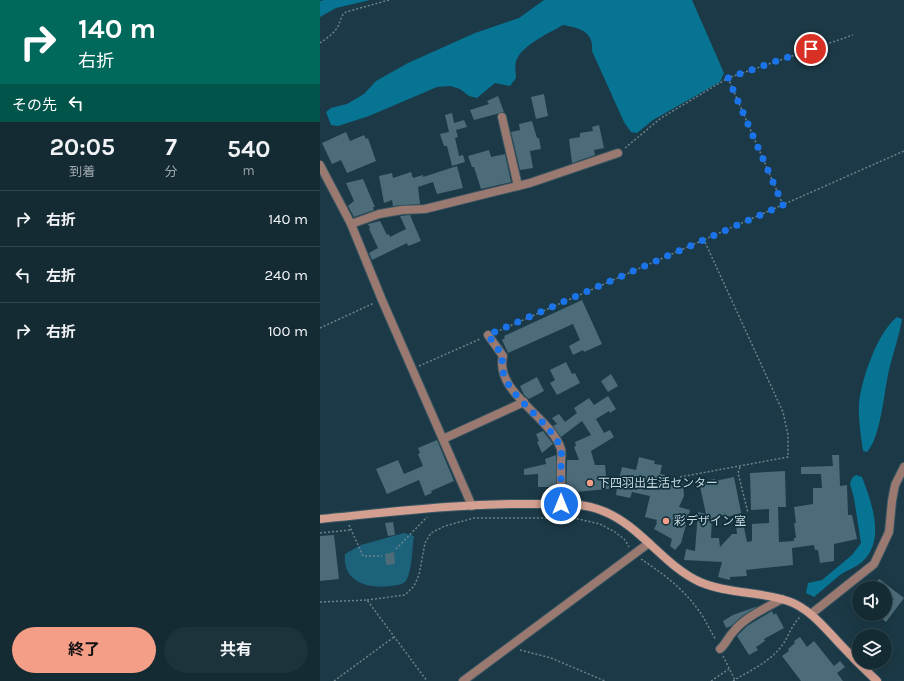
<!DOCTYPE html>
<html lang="ja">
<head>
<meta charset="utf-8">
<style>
  body { margin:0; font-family:Karla,"Noto Sans JP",sans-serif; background:#1d333c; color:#f1f3f6; height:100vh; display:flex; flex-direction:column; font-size:15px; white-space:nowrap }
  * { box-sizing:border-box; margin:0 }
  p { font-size:13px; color:#9da7ac }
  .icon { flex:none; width:22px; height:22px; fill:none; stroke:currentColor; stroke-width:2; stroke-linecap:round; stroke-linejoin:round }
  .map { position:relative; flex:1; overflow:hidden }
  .panel { display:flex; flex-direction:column; background:#142b34; width:320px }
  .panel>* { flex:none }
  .hud { background:#00695c; color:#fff; overflow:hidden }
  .fabs { position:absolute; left:532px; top:581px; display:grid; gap:8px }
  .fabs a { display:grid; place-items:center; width:40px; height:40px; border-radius:50%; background:#142b34; box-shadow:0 4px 16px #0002,0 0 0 1px #33474f; font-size:20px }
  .pin { position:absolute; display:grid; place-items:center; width:34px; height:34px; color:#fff; margin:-17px; border:2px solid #fff; border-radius:50%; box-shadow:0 1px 4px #0007 }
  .me { position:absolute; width:44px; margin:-22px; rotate:0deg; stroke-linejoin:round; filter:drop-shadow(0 0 3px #0008) }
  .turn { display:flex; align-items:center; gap:14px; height:84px; padding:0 12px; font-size:18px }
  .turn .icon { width:52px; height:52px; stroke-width:2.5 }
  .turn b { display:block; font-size:28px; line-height:34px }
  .then { display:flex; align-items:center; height:38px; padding:0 12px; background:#0003; gap:8px; font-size:15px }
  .eta { display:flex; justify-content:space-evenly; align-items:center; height:68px; text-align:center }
  .eta b { font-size:24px; font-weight:700; line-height:28px }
  .primary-button { display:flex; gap:8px; margin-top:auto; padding:8px 12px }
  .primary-button a { flex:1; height:46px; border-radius:24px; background:#f49e87; color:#111; font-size:16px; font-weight:700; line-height:46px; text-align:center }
  .primary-button a+a { background:#1d333c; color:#f1f3f6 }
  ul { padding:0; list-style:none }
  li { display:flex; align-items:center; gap:12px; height:56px; padding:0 12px; border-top:1px solid #33474f }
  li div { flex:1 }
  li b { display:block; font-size:15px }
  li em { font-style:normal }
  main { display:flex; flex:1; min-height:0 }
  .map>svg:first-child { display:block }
</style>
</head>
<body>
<main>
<section class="panel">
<div class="hud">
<div class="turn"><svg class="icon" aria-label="right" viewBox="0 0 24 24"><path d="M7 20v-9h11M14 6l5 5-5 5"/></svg><div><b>140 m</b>右折</div></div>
<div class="then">その先<svg class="icon" aria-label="left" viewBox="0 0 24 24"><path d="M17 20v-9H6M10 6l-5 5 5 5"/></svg></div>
</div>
<div class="eta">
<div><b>20:05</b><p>到着</p></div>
<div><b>7</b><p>分</p></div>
<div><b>540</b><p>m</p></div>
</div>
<ul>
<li><svg class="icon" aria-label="right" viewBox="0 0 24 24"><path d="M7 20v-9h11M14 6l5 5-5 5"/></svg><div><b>右折</b></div><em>140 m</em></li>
<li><svg class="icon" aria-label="left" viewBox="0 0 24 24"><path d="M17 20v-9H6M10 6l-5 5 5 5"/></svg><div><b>左折</b></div><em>240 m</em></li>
<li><svg class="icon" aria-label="right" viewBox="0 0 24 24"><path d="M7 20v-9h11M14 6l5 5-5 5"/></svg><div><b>右折</b></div><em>100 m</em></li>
</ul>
<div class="primary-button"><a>終了</a><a>共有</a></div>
</section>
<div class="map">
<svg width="584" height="681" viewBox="0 0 584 681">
  <rect width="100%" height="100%" fill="#1b3946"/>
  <path fill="#1b627a" d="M84,533L94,536C92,548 92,569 87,579C84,585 78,585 71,586C48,589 22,582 25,554L41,545Z"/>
  <g fill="#087494">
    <polygon points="4,0 50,0 16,8 0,17 0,1"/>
    <path d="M224,0H372L404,73L400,82L333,120L317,133L311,132L304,122L272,51C274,31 259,28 243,25C229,33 203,45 197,59C194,65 196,72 196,78L190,86L175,83L157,98L149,96L140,89L130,86L117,87L49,116L18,126L11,125L6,112L11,108L27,104L44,94L56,81L88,63L155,33L199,18Z"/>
    <path d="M577,317L582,319C579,337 573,353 569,370C564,391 561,437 547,452L543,451C541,436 538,418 539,403C542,378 557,333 577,317Z"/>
    <path d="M536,475L542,477C551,501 566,539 543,561C537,567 527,570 520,575C511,582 503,590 494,597L486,593L488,583L502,580L532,555L541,543L534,498L530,484L532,478Z"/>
  </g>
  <g fill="#4d6c7a" fill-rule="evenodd">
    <polygon points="224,94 228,116 216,119 211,97"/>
    <polygon points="178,96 184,112 154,120 150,110 169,104 167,101"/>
    <polygon points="132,113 134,123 144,120 147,127 136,130 138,137 135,138 139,156 143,155 145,162 132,166 127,146 124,146 120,134 129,132 125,115"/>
    <polygon points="212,121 217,138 219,138 221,149 210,151 213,168 200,170 191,132 200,130 199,124"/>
    <polygon points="279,125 284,148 274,150 275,155 252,163 249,139 260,137 260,133 273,131 272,127"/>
    <polygon points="26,132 30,141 44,135 46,139 48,138 56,161 27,173 21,160 12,164 2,143"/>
    <polygon points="169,150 171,157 185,154 191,182 161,189 154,167 152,167 148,156"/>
    <polygon points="137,166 143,188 117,194 113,182 98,187 100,204 73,206 72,200 64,203 59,176 72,173 73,178 91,172 93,178 103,175 103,177"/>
    <polygon points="43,179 55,207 53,207 54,210 34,217 28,206 34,201 26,183"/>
    <polygon points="90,215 101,241 88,246 87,243 52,260 49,253 58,248 49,229 50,228 48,224 60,221 67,235 69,234 70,237 86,229 80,216"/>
    <polygon points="262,300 282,344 264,352 263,350 253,355 249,346 260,340 253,324 188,353 182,340 185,338 184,336"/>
    <polygon points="246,362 252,374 255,373 260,383 237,395 230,383 235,380 230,370"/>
    <polygon points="291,374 298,386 288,392 281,381"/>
    <polygon points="217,377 224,391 209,399 204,395 200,386"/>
    <polygon points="288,396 296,409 290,413 289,411 276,419 284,433 290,430 294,437 271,451 275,465 285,465 286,477 299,480 302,467 316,470 319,457 335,461 334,464 342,465 340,474 345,475 344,479 347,480 345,486 363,484 364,496 359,507 370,510 361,543 355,550 350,546 352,539 334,529 337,523 336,522 337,520 325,517 330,496 312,492 310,498 296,495 297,488 246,493 247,460 259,460 254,447 256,446 255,442 271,435 262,421 241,437 233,426 237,424 232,418 239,414 245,422 257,413 254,408 269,398 274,405"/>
    <polygon points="223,431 233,444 222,453 217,442 219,441 216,434"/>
    <polygon points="117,440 134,481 111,491 112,493 105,496 99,480 67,494 56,469 78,460 84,474 103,466 98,454 100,453 98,448"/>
    <polygon points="236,455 236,487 218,487 218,474 204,475 204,469 226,464 225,459"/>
    <path d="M512,455H519L520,486L527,485L528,515H532L537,539L514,544V561L500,563L498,550H495L494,545L472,548L473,565L426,570L427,576L410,577V580L398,577L402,562L364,560L366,549L375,551L378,512L386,514L379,482L395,479V481L414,477L427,542L432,541V524L449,523V509L431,510L430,473L465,471L466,507H458L459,542L474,541V538H476L474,523H476L474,507L493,504V488H502L501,474H481V467L513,466ZM405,515V517L415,515L417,534H412L400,547L399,538H391L392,518Z"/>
    <polygon points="73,522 75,535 68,536 65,523"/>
    <polygon points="14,535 19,579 0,581 0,536"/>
    <polygon points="74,552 75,564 66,565 65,554"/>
    <polygon points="559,579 584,598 566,622 560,617 562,614 565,614 565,611 574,599 565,592 565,588 560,588 555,584"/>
    <polygon points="438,606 421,617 411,626 406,628 403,621 413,615"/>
    <polygon points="452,611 454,615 456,613 464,628 444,639 445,641 436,647 438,650 429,655 417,636 427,626"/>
    <polygon points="480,637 487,647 494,641 514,666 520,661 525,667 517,673 523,681 481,681 462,656 469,651 468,649 475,643 474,641"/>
  </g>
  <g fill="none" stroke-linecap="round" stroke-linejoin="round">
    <g stroke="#3a5662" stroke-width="10">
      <g id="street">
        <polyline points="182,117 198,186"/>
        <polyline points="0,165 31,224 62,300 152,506"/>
        <polyline points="31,224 59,214 82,210 105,209 210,183 298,153"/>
        <path d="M168,335L183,356C174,392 231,417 241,449C242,453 241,459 241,464C241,477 241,491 241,504"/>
        <polyline points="123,439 204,402"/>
        <polyline points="491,614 554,564 569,532 572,501 575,485 584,467"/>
        <path d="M400,649C406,644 408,637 414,631C425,617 446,608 462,599"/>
        <polyline points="143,681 329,543"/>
      </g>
    </g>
    <g stroke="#3a5662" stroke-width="10">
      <path id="secondary" d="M0,519C72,512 144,503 216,504C239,504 262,502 283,511C321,526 343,565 380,582C408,594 439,591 468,601C489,608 505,628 520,644C532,657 544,669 557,681"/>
    </g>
    <g stroke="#6c838e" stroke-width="1.5" stroke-dasharray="2 2" stroke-linecap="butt">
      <path d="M0,43C6,39 13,34 17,28C21,22 20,16 26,12L69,0"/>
      <polyline points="408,78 463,205"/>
      <polyline points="305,148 341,118 408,78 533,35"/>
      <polyline points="0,328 54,303"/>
      <polyline points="176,332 584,151"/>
      <polyline points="99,366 160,339"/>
      <polyline points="420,467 418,473 428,513"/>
      <polyline points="360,477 468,457 468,435 463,412 384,240"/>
      <polyline points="29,525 43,556 62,556"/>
      <polyline points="0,533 30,530"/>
      <polyline points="76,549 107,517"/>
      <path d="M321,559C342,573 364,589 379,611C386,620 390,631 396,640"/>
      <polyline points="47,600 85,595 94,586 99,575 105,543 111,533 125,526 154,518 254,518 280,524 295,532 305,540 309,547"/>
      <polyline points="0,602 47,600 107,681"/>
      <polyline points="200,650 231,658 285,681"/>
      <polyline points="403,656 415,680"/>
      <polyline points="14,681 74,637"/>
      <polyline points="391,681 409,669"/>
      <path d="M413,681C429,671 448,663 460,648C468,639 471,625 481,616"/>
    </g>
    <use href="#street" stroke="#9a7970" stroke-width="8"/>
    <use href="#secondary" stroke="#d39f90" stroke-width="8"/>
  </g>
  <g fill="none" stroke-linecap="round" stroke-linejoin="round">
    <path stroke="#1a73e8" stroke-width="7" stroke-dasharray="0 12.6" d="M241,504C241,491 241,477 241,464C241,459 242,453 241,449C230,417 174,392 183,356L168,335L463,205L408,78L491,49"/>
  </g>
  <g fill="#f49e87" stroke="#102f3b" stroke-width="1.5">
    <circle cx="270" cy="483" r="4"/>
    <circle cx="346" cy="521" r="4"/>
  </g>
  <g text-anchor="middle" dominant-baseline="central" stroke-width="3.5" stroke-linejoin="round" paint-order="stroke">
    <g font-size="12" fill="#c7d8df" stroke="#102f3b" text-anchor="start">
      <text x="278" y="483">下四羽出生活センター</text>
      <text x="354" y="521">彩デザイン室</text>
    </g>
  </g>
</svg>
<div class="fabs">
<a><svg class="icon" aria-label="sound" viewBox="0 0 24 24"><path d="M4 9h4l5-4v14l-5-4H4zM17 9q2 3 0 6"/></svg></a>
<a><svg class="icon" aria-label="layers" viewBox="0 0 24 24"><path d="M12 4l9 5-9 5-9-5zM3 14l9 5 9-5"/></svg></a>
</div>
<div class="pin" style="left:491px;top:49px;background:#d93025"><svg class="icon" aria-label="arrive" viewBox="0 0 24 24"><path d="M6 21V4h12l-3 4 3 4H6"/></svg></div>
<svg class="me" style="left:241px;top:504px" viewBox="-20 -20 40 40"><circle r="17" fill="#1a73e8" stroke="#fff" stroke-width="3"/><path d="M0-11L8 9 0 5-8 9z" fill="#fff"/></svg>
</div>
</main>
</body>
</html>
